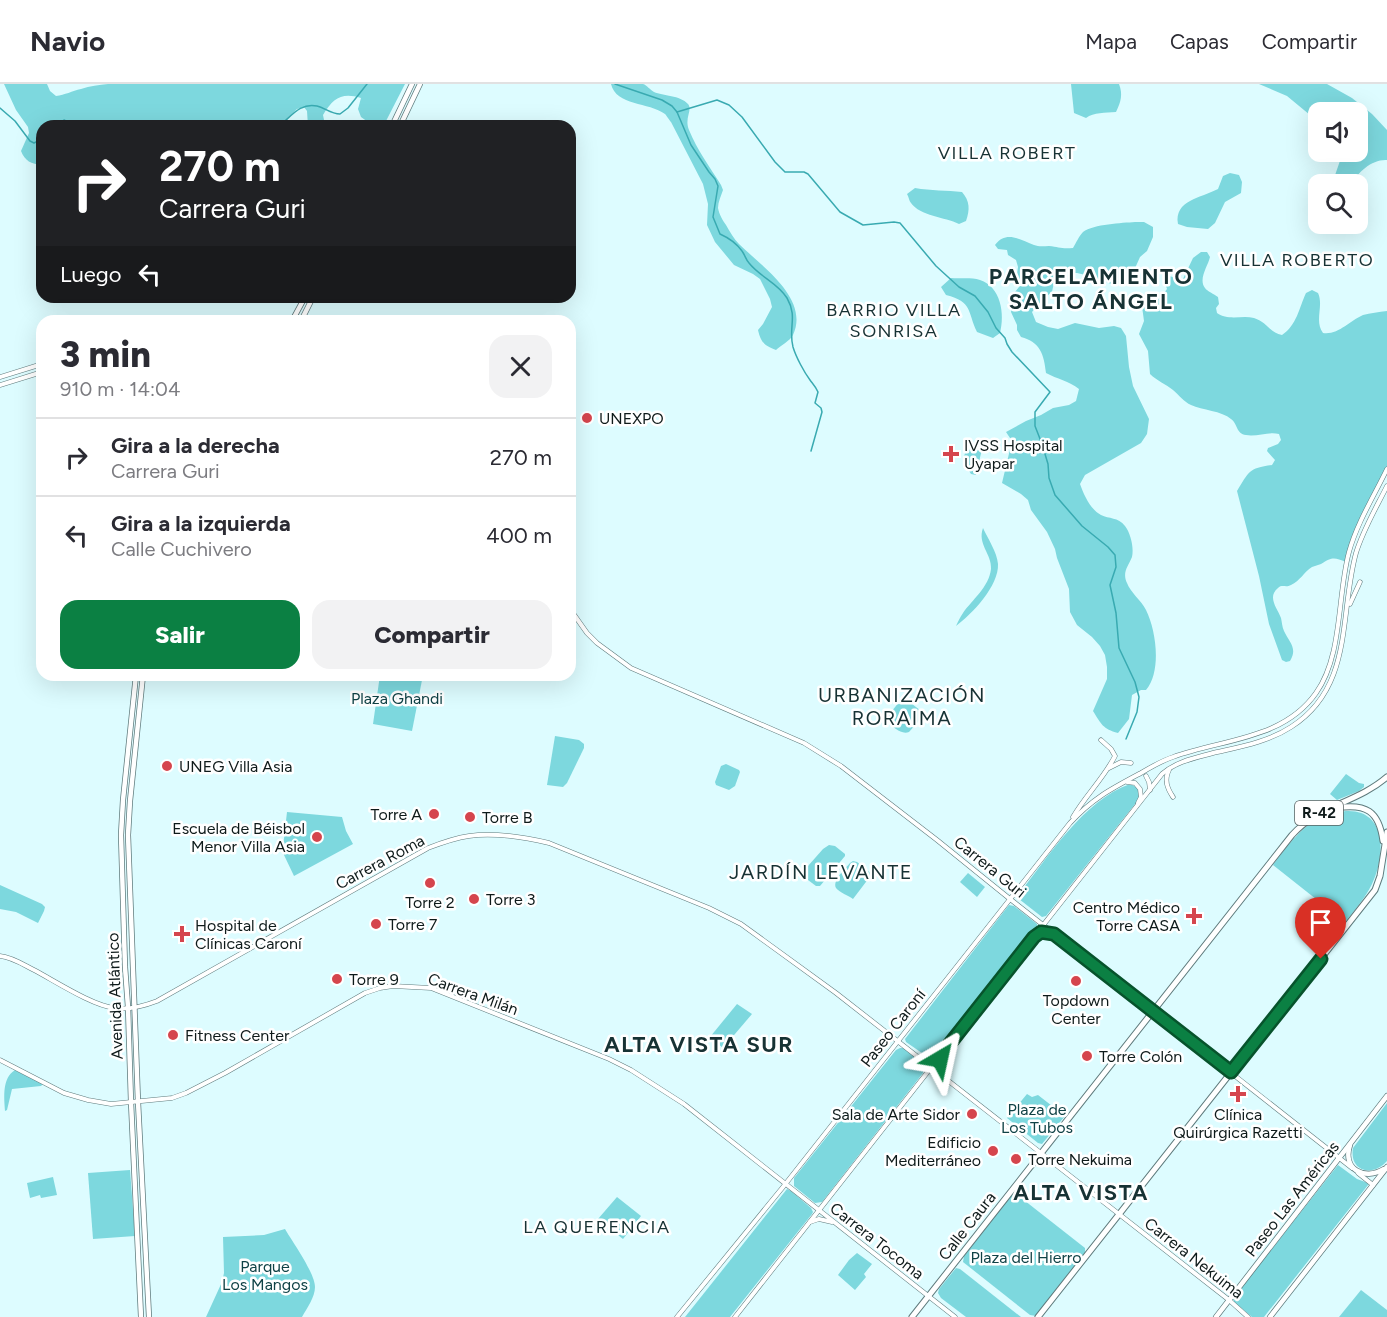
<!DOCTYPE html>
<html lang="es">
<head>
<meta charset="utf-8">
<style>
  body { margin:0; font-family:Figtree,sans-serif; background:#f2f2f3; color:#2b2b33; height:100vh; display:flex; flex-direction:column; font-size:22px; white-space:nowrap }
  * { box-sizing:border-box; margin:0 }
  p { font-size:20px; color:#7c7c81 }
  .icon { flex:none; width:33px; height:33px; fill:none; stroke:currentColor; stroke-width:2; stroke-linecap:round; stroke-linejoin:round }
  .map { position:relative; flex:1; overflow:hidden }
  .side { position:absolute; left:36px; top:231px; width:540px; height:366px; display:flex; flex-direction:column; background:#fff; border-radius:18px; box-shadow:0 6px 24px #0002 }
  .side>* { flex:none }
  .hud { position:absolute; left:36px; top:36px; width:540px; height:183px; border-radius:18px; box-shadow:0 6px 24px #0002; background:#202124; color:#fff; overflow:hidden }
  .fabs { position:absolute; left:1308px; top:18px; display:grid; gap:12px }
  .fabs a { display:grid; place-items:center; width:60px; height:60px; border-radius:12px; background:#fff; box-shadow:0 6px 24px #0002; font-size:30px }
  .pin { position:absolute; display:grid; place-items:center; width:51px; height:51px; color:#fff; margin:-62px -26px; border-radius:50% 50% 50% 0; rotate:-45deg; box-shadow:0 0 6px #0007 }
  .pin .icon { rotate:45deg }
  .me { position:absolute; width:66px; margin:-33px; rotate:36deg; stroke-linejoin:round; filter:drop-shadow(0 0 4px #0008) }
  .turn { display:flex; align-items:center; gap:21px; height:126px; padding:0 24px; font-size:27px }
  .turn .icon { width:78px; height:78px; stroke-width:2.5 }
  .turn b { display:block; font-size:42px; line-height:51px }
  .then { display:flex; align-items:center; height:57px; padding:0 24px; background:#0003; gap:12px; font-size:22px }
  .round { display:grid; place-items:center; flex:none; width:63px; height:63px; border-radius:18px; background:#f2f2f3 }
  .headline { display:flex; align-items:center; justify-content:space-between; height:102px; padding:0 24px }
  h1 { font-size:36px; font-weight:800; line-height:45px }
  .cta { display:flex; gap:12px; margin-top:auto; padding:12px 24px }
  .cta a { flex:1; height:69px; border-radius:18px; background:#0b8043; color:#fff; font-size:24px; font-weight:800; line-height:69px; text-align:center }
  .cta a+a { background:#f2f2f3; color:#2b2b33 }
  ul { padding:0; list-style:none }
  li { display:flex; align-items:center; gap:18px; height:78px; padding:0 24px; border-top:2px solid #e1e1e2 }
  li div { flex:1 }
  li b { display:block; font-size:22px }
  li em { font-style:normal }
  header { display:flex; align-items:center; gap:36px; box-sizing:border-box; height:84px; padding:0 30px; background:#fff; border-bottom:2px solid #e1e1e2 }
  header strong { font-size:28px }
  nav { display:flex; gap:33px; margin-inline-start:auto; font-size:21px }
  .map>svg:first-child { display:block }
</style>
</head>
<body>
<header>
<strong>Navio</strong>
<nav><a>Mapa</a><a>Capas</a><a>Compartir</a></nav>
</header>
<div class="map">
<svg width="1387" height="1233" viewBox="0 0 1387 1233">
  <rect width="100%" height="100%" fill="#ddfcff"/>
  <g fill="#7dd8de">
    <path d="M4,0H47L50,7L56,12C65,11 72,7 81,5C90,2 99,1 108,0H405L386,37L368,38L361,33L358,25L361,14C342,8 333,14 323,31L324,36L323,42H308L307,27L304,23L297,25L279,42H102L86,41L78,38V42H42V81C31,80 25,77 21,67L29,49L28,43L16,26Z"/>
    <path d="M611,0C618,0 638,0 643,0C647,1 650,6 654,8C663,12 680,11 688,20C693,26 684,34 689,46C697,66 710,83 721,101L723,106C721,112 718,118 718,124C719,130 723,137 726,141C730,148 734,155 739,160C761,182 810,214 793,251C790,257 781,261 776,266C765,262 761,259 758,246L763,240L772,223L770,215L760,195L753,190L734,181L715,158L707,141L708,120L703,100L671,38C670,37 666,31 665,30C649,18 616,22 611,0Z"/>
    <path d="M1071,0H1119C1123,10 1121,18 1116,28C1105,29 1094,28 1086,34L1074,29Z"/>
    <path d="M1259,0H1327L1352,14L1372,30L1387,46V76C1372,75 1358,88 1352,100H1332L1343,68H1358V28H1318V36L1310,31L1287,12Z"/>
    <path d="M1230,89L1239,91L1242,98L1241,109L1225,118L1215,139L1208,145L1187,143L1178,140C1174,116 1201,114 1218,105L1223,92Z"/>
    <path d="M915,104C931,107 947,106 962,108C970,117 970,126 966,137L959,140C945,133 920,132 911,119C909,117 909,113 907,110Z"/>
    <path d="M1135,138H1144L1153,143V153L1147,167L1140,173L1132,191L1124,198L1114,201L1090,192L1077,189H1067L1059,190L1054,198L1052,208L1043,215L1032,228L1036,238L1048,243L1058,245L1075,239L1099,244L1114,242L1121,244L1126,252L1129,283L1133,302L1149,335L1147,350L1141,359L1085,391L1080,400C1084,411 1090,425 1101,431C1109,435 1118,433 1125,442C1131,450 1134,464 1132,473C1128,483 1122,488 1127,499C1130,508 1141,516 1146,526C1156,546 1162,587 1146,606H1141L1132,611L1129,635L1118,649C1103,645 1101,640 1093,627L1107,595V583L1105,571L1100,562L1092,553L1077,541L1070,528L1069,505L1057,474L1055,465L1047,448L1031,426L1028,416L1021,410L1002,399L1012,357L1006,348L1026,337L1041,331L1053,324L1069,321L1076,317L1079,305C1069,297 1057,295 1046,289C1044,270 1040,258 1021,253L1017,246V241L1011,228L1015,208L1019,203L1017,190L1018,183L1016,176L1008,171L1007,166L998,165L995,161C1006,146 1021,156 1034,161C1039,163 1044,162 1049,162C1059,163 1061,165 1073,164C1076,159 1079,152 1083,148C1094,140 1122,139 1135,138Z"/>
    <path d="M1201,168H1207L1210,173C1208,182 1198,195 1205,204C1207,207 1214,210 1218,213L1219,220L1216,224L1217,229C1228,237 1242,231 1254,234C1267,238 1269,248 1282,251C1297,241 1299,224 1306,209L1312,206L1318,209C1324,222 1314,237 1323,249C1339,251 1349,237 1363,231C1370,229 1379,228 1387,227V385L1359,443L1346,478C1334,473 1332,473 1321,480C1318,481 1315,482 1312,483C1304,488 1300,497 1291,501C1286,504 1282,500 1278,504C1267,513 1277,524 1281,534C1282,538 1282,543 1284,547C1289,558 1298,564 1290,577L1286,578L1282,576L1269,540L1259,492L1237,407C1249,388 1248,384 1272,381L1275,376L1267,367L1268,364L1278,360L1281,356L1279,350C1269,347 1257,353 1246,351C1236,350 1238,340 1231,335C1222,327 1202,326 1191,321C1184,318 1179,311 1173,306C1166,300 1157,297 1150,290L1148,267L1139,250L1144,237L1141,215L1149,210L1164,209L1167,205C1165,199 1165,196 1169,192L1173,193L1179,198L1183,195L1193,174Z"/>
    <path d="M951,194C960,195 971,193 980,196C1001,203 1005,230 1000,249L993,254L977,248C967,227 973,218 946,211L941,203Z"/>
    <polygon points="973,363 982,365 976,391 971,390 963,377 965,369"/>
    <path d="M983,444C988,455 997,468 998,480C999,502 972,530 956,542C958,538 960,533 963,529C972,516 989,503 991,485C992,470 977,460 983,444Z"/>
    <polygon points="380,591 423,591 412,647 373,640"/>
    <path d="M903,613L925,630L909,648C901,651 893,643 887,637L888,632Z"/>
    <polygon points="555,652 579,656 584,660 584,664 567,699 563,703 547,701"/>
    <polygon points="726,680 739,686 740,688 735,702 729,706 716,701 715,698 721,682"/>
    <polygon points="1346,690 1359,699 1364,700 1364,703 1359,707 1337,716 1330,710"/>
    <path d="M1130,700L1138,704L1140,709L1139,715L1046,832L1042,833L1019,815L1017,813L1019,810C1048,773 1084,716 1130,700Z"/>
    <path d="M1346,727C1387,725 1386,772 1372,800C1365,814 1355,826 1345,838L1273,781C1288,761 1303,740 1326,731C1332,729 1339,728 1346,727Z"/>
    <polygon points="287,728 342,733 346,747 353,760 294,792 284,771 283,763"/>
    <polygon points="829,761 835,762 845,770 845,772 820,802 816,802 804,793 804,788 808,782 823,765"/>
    <path d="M853,777L857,778L872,790L853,815C849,812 839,808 836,804C832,796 846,784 850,779Z"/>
    <polygon points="968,789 985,803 977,813 960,798"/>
    <polygon points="0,801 42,820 45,823 44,827 38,839 16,828 0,825"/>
    <polygon points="1009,821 1014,822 1037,840 1037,843 934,975 932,976 906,958 905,955"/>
    <polygon points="737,920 752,930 723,964 710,953"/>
    <path d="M900,964H904C912,971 926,977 923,989L822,1118L815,1119L794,1102V1094L896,966Z"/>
    <path d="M15,986L44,999L41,1002L12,1005L7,1026L5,1027C4,1013 2,994 15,986Z"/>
    <polygon points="1027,1010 1032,1013 1038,1011 1065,1032 1042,1060 1038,1059 1007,1034"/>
    <path d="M1387,1019V1077C1372,1094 1349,1087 1353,1064Z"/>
    <polygon points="1338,1081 1357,1095 1368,1099 1368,1101 1264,1233 1252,1233 1234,1218 1233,1214"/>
    <polygon points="130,1086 135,1152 93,1155 88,1089"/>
    <polygon points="53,1093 57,1111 41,1114 40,1111 30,1114 27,1099"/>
    <polygon points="787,1105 791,1107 811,1124 813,1128 812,1130 730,1233 685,1233"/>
    <polygon points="1015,1110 1020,1113 1085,1164 1085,1169 1036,1232 1030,1231 963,1178 964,1172 1011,1112"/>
    <polygon points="617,1113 641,1132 623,1155 598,1135"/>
    <path d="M285,1145C292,1157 315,1189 315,1203C315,1213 307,1224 302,1233H206L222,1198L224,1189L223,1153L264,1151Z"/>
    <polygon points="857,1169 872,1180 864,1190 866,1193 855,1206 838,1191 849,1176"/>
    <polygon points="956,1184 960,1185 1021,1233 966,1233 941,1214 938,1209 939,1205"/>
    <polygon points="1361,1206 1387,1226 1387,1233 1339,1233"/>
  </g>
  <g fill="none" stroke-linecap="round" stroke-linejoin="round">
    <g stroke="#39aab1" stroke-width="1.5">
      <path d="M615,0L662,16L672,22L677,28L691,61L709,88L715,95L718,102L713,133L720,150C729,154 737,160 742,167C745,171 746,176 749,179C760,193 778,199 787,214C798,233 788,244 793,263C796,273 804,288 810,296C813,300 816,303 818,308L815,319L821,324L822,328L811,367"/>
      <polyline points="0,24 15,37 30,57 34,59 42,55"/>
      <polyline points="677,28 717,16 729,21 742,33 775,78 785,88 804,88 808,90 840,128 863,141 894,138 900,139 936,182 959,203 975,212 988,228 996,244 1005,254 1007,260 1012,268 1050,308 1035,328 1035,342 1042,360 1048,380 1049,394 1055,411 1082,442 1108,463 1115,471 1116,483 1110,501 1116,529 1119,564 1135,598 1139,613 1137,628 1126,655"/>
      <polyline points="59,42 61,38 64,36 76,42"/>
      <path d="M279,42C290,34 300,18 317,22C325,24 331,30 340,30L348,24L367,0"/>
    </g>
    <g stroke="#5f7b7d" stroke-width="5">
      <g id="tertiary">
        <polyline points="0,293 42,280"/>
        <polyline points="0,301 42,288"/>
        <polyline points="1350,520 1360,498"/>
        <polyline points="570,525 587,549 597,559 631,584 804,659 841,682 937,756 1010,815 1352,1084"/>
        <polyline points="1109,684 1121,678 1131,679"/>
        <path d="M1169,686C1164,696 1167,704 1173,713"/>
        <polyline points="1146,692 1149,698 1150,706"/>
        <polyline points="1127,698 1135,699 1140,705 1141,713 1138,719"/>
        <path d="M1073,733C1085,712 1104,694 1115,672L1111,665L1101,656"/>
        <polyline points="1037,851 1045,848 1053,849"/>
        <path d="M0,872C12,873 24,881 34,886C55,897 93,922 115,924C129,926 144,922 157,917L428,764C441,759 455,754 469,752C495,748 523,753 549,759L709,824L741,840L836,909L1229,1216L1248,1233"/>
        <polyline points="940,973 940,982 944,992"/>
        <polyline points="0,976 64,1009 88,1016 111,1020 172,1014 186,1009 225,989 365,909 380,904 393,902 431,904 609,975 631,986 684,1020 955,1233"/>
        <polyline points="1358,1089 1373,1101"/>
        <polyline points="810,1138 819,1135 832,1138"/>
        <path d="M677,1233L783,1103L1070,739C1093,714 1111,705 1141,689C1151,683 1161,677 1173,673C1222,655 1283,656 1316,609C1343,571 1337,512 1349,468C1357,439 1374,412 1387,385"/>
        <path d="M735,1233L1162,690C1177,677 1195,674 1213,669C1239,663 1268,658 1291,643C1354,603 1339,531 1356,469C1363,446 1376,424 1387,402"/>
      </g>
    </g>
    <g stroke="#5f7b7d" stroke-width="6">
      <g id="secondary">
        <polyline points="392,42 412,0"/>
        <polyline points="400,42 420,0"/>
        <polyline points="292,237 305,213"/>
        <polyline points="301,237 313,213"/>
        <polyline points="136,591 123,716 121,751 125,883 128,923 131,1018 141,1233"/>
        <polyline points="143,591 130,717 128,751 138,1018 149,1233"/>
        <path d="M1350,1061C1342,1085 1364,1097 1384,1085"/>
        <polyline points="1216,1233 1387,1012"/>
        <polyline points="1270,1233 1387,1083"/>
      </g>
    </g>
    <g stroke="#5f7b7d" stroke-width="7">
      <g id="primary">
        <path d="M1336,724C1366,719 1379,727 1383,757"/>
        <path d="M912,1233L1292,751C1319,721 1357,719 1387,693"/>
        <polyline points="1038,1233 1375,806 1380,792 1387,748"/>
      </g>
    </g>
    <use href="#tertiary" stroke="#fff" stroke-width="4"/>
    <use href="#secondary" stroke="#fff" stroke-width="4.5"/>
    <use href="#primary" stroke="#fff" stroke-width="5"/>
  </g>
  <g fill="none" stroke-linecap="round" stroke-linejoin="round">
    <g stroke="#07532c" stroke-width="15">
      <polyline id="route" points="940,975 941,971 1034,853 1041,848 1054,850 1231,988 1321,875"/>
    </g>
    <use href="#route" stroke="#0b8043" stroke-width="10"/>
  </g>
  <g fill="#d5454d" stroke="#fff" stroke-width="2">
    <circle cx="587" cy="334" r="6"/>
    <path d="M948 361h6v6h6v6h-6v6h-6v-6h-6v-6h6z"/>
    <circle cx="167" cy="682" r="6"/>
    <circle cx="434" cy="730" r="6"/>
    <circle cx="470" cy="733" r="6"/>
    <circle cx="317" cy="753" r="6"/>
    <circle cx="430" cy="799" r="6"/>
    <circle cx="474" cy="815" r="6"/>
    <path d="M1191 823h6v6h6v6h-6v6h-6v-6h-6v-6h6z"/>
    <circle cx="376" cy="840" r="6"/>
    <path d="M179 841h6v6h6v6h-6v6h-6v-6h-6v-6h6z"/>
    <circle cx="337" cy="895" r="6"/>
    <circle cx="1076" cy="897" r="6"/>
    <circle cx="173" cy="951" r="6"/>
    <circle cx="1087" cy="972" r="6"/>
    <path d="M1235 1001h6v6h6v6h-6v6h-6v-6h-6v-6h6z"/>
    <circle cx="972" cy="1030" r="6"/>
    <circle cx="993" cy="1067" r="6"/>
    <circle cx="1016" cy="1075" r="6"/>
  </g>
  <g text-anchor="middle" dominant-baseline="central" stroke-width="5" stroke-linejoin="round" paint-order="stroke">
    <rect fill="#fff" stroke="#565f5f" stroke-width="1.5" x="1295" y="717" width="48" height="24" rx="4.5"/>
    <g font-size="15" font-weight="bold" fill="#0e1a1a">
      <text x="1319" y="729">R-42</text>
    </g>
    <g font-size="16" fill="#0e1a1a" stroke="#fff" text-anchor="start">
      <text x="599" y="334">UNEXPO</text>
      <text x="964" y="361">IVSS Hospital<tspan x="964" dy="18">Uyapar</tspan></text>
      <text x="179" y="682">UNEG Villa Asia</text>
      <text x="422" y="730" text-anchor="end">Torre A</text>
      <text x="482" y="733">Torre B</text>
      <text x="305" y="744" text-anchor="end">Escuela de Béisbol<tspan x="305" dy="18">Menor Villa Asia</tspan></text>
      <text x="486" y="815">Torre 3</text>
      <text x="430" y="818" text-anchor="middle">Torre 2</text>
      <text x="1180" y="823" text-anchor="end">Centro Médico<tspan x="1180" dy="18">Torre CASA</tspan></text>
      <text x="388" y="840">Torre 7</text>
      <text x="195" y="841">Hospital de<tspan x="195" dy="18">Clínicas Caroní</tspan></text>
      <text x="349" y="895">Torre 9</text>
      <text x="1076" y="916" text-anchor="middle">Topdown<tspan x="1076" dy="18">Center</tspan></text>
      <text x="185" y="951">Fitness Center</text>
      <text x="1099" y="972">Torre Colón</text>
      <text x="960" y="1030" text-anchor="end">Sala de Arte Sidor</text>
      <text x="1238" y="1030" text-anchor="middle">Clínica<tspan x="1238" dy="18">Quirúrgica Razetti</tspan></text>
      <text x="981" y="1058" text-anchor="end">Edificio<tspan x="981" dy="18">Mediterráneo</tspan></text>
      <text x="1028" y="1075">Torre Nekuima</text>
    </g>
    <g font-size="16" fill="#104246" stroke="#fff">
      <text x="397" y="614">Plaza Ghandi</text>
      <text x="1037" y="1025">Plaza de<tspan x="1037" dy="18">Los Tubos</tspan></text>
      <text x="1026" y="1173">Plaza del Hierro</text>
      <text x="265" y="1182">Parque<tspan x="265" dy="18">Los Mangos</tspan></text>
    </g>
    <g font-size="16" fill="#0e1a1a" stroke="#fff">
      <text transform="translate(380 778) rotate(-28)">Carrera Roma</text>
      <text transform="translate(990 783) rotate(39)">Carrera Guri</text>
      <text transform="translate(473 910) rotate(20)">Carrera Milán</text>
      <text transform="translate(115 912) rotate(-92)">Avenida Atlántico</text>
      <text transform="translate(893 944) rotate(-52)">Paseo Caroní</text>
      <text transform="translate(1292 1115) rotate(-52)">Paseo Las Américas</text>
      <text transform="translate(967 1142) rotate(-52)">Calle Caura</text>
      <text transform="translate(877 1157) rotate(38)">Carrera Tocoma</text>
      <text transform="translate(1194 1174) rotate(38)">Carrera Nekuima</text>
    </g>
    <g font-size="18" letter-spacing="1.5" fill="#173234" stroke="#fff">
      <text x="1007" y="69">VILLA ROBERT</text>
      <text x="1297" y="176">VILLA ROBERTO</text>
      <text x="894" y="226">BARRIO VILLA<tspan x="894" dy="21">SONRISA</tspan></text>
      <text x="597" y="1143">LA QUERENCIA</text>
    </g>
    <g font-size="20" letter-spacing="1.5" fill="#173234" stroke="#fff">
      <text x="902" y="611">URBANIZACIÓN<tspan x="902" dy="23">RORAIMA</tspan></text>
      <text x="821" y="788">JARDÍN LEVANTE</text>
    </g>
    <g font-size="22" font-weight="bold" letter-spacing="1.5" fill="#173234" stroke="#fff">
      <text x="1091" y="192">PARCELAMIENTO<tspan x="1091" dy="25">SALTO ÁNGEL</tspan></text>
      <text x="699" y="960">ALTA VISTA SUR</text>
      <text x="1081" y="1108">ALTA VISTA</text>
    </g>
  </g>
</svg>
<div class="fabs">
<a><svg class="icon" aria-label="sound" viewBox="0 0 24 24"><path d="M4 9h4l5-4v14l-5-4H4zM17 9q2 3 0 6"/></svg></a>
<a><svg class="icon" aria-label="search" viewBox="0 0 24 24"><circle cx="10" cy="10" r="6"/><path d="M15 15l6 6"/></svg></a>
</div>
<div class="pin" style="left:1321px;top:875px;background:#d93025"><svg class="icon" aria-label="arrive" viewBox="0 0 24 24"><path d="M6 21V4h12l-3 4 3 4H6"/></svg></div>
<svg class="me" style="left:940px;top:975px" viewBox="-20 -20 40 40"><path d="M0-17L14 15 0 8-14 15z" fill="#0b8043" stroke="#fff" stroke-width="4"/></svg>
<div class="hud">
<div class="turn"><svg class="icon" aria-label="right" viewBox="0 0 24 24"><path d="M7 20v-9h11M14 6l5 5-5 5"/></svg><div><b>270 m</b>Carrera Guri</div></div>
<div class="then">Luego<svg class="icon" aria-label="left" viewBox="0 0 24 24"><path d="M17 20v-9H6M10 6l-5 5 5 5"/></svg></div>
</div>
<section class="side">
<div class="headline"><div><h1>3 min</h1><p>910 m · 14:04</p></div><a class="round"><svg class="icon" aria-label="close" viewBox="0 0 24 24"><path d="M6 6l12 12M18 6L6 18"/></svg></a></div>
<ul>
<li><svg class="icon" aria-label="right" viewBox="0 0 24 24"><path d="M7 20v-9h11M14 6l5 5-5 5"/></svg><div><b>Gira a la derecha</b><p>Carrera Guri</p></div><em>270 m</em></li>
<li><svg class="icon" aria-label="left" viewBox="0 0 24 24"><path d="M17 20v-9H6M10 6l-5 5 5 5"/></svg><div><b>Gira a la izquierda</b><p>Calle Cuchivero</p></div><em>400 m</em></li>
</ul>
<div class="cta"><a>Salir</a><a>Compartir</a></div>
</section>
</div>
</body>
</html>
